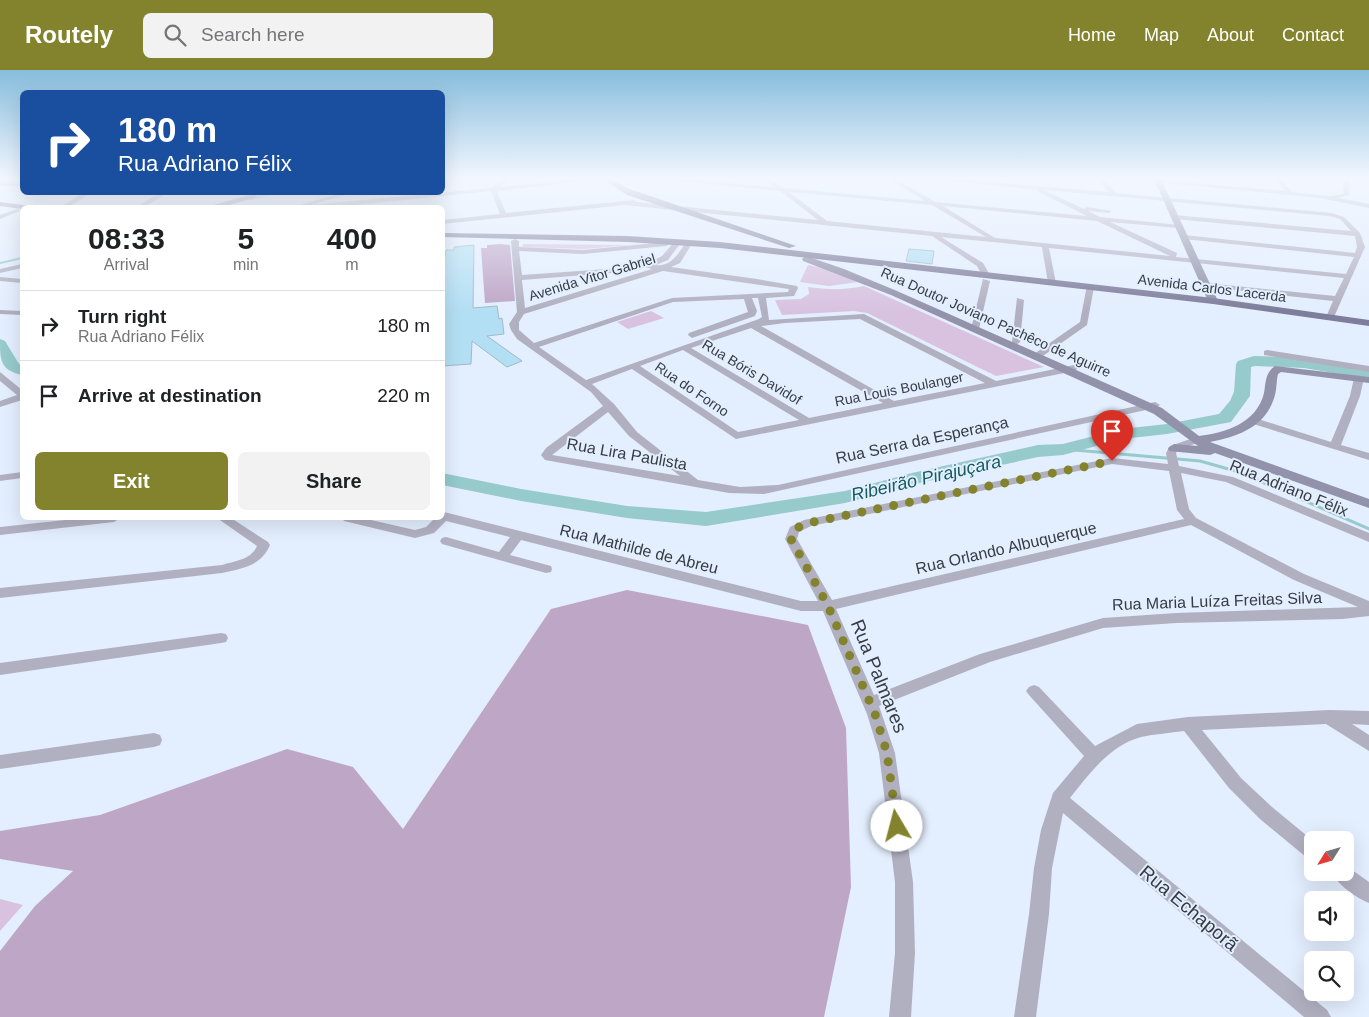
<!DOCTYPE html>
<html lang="en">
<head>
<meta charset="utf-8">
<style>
  body { margin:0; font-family:Arial,sans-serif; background:#f2f2f2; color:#202124; height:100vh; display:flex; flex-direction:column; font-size:19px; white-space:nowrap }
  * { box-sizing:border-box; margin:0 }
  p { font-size:16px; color:#757577 }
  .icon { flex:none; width:28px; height:28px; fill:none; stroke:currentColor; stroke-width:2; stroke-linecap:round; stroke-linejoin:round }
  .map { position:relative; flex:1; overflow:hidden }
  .side { position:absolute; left:20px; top:135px; width:425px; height:315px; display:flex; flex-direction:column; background:#fff; border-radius:8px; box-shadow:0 5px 20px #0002 }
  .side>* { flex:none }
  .top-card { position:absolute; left:20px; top:20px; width:425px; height:105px; border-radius:8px; box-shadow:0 5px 20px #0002; background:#1a4fa0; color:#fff; overflow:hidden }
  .needle { width:32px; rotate:233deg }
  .tools { position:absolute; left:1304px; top:761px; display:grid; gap:10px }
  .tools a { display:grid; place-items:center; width:50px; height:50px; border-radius:8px; background:#fff; box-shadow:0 5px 20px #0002; font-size:25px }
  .pin { position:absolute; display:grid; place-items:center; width:42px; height:42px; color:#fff; margin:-51px -21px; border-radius:50% 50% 50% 0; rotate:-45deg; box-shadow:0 0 5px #0007 }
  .pin .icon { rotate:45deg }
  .me { position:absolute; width:55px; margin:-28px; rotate:352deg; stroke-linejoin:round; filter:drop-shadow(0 0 4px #0008) }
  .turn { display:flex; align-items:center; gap:18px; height:105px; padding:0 15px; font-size:22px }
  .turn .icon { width:65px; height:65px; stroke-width:2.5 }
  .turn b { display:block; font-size:35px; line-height:42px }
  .eta { display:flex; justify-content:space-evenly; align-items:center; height:85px; text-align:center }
  .eta b { font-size:30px; font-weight:600; line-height:35px }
  .primary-button { display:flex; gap:10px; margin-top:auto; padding:10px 15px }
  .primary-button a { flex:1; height:58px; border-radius:8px; background:#83832d; color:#fff; font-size:20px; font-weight:600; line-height:58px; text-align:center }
  .primary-button a+a { background:#f2f2f2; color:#202124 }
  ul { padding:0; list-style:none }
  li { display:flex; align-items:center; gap:15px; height:70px; padding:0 15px; border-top:1px solid #e0e0e0 }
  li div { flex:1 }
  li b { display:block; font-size:19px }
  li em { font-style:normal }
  header { display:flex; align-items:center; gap:30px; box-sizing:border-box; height:70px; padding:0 25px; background:#83832d; color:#fff }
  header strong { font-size:24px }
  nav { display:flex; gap:28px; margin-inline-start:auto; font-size:18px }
  .search { width:350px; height:45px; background:#f2f2f2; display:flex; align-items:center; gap:12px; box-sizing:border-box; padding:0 18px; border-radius:8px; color:#757577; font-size:19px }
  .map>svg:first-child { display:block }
</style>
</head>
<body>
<header>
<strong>Routely</strong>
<div class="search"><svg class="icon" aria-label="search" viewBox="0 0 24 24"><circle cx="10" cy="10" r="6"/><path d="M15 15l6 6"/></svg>Search here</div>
<nav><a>Home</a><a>Map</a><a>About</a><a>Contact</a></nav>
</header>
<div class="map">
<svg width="1369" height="947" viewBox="0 0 1369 947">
  <rect width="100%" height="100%" fill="#e3eefe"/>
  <g fill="#d8c2e0">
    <polygon points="523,174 631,175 585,179 522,177"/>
    <polygon points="808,195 831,200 858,212 829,216 800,212"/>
    <path d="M864,216L1044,297L996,306L867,243L854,241L782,245L775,230L801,229L809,224L808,217C828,220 845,220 864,216Z"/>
    <polygon points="651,241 664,248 628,259 617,252"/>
    <polygon points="0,829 23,835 0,861"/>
  </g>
  <g fill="#bea6c7">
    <polygon points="501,174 510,175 515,231 485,233 481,178 487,178 487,175"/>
    <polygon points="627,520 808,555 846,658 851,817 824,947 0,947 0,881 35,836 73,801 0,789 0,761 100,745 287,679 353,697 403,759 551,539"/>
  </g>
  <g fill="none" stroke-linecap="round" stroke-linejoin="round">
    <g stroke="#96cacb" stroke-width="2">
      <polyline points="251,129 280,122"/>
      <polyline points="0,193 22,188"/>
    </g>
    <polyline stroke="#96cacb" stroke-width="3" points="1063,379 1200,391 1239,402 1369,459"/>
    <g fill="#96cacb" fill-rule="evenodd">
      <path d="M0,269L5,271L19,294L22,295V305C0,300 0,290 0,269Z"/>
      <polygon points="1254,286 1286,287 1369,299 1369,309 1304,298 1255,296 1251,297 1250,326 1231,352 1167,364 1122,369 1063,385 1038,387 915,414 845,433 706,456 627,448 521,431 442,415 442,403 521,419 627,436 706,442 845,421 912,403 1038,375 1063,374 1121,359 1167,354 1219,344 1230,331 1234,322 1236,294 1238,291"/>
    </g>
  </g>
  <g fill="#b3dff4" stroke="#a1b9c4">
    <polygon points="474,175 473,238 497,236 499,249 502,248 504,264 487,266 522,291 507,297 472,271 471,294 442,296 442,191 444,191 446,180 454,180 454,177"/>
    <polygon points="909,179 934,181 932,194 906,191"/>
  </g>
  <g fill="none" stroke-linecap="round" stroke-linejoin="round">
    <g fill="#b1b0c1" fill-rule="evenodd">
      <path d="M503,109H510L500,117L580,109H600L497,121L506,143L634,130L637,132L818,150L780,121L661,109H682L775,117L765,109H772L784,118L925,131L889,109H896L935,132L1087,146L1039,122V120L932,109H954L1109,122L1098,109H1104L1116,123L1332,143L1344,147L1360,163L1365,177L1334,247L1330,250L1326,247L1333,231L1206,217L1202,215L1206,213L1335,226L1344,208L1049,178L1056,213L1052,215L1048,213L1042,177L941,167L983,193L990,205L986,207H983L977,196L932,166L625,135L442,154V150L500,144L491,121L328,138H290L345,122H357L310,135L491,118ZM1044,120L1329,146L1340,149L1351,161L1174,145L1171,147L1174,149L1355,166L1357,177L1355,183L1184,165L1181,167L1184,169L1354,187L1346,204L1176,187L1177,183L1110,152L1178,158L1180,157V155L1100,147L1088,141L1109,143L1112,141L1087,137L1084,139ZM789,122L932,135L986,167L827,151ZM943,136L1097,151L1170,186L995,168Z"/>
      <polygon points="1275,109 1281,109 1292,122 1330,126 1343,124 1344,109 1350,109 1349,125 1339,128 1369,134 1369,138 1320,128 1156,112 1159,110 1285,121"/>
      <rect x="0" y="112" width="22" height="4"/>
      <polygon points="84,122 92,122 67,138 59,138"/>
      <polygon points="161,122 169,122 143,138 134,138"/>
      <polygon points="259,122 271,122 252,128 249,126"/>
      <polygon points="17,139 22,140 0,149 0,145"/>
      <path d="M515,169L519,171V177L583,180L666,172L670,174L666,176L583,184L519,181L522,205L636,197L640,199L636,201L522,210L525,238L652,199L642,196L662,186L676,170H680L682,171L668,190L656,195C672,197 679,182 687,171L689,170L693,172L680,193L671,197L757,209L797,216L798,218L794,226L766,228L769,250L864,244L996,311L1074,295L1079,298L1074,301L736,369L632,299L592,314L614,334L637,362L698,410L740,417L778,415L1155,332L1160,335L1155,338L764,424L729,423L545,390L541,385L546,378L603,336L591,322L517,269L511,260L509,254L517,242L511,171ZM663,201L789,219L788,222L672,228L534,273L519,260V252L524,244ZM752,228H758L762,247L759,249L586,310L539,277L673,232L744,229L748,242L689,263L688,265L692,268L755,246L757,241ZM860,249L985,313L894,331L761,256L785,253ZM751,258L883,333L809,348L691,278ZM683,280L799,350L738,362L640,296ZM608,342L629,366L680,406L552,385Z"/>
      <polygon points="22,194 22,198 0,203 0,199"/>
      <polygon points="0,207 22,209 22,213 0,211"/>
      <polygon points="983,209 990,211 979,259 975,262 971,259"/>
      <polygon points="1087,215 1094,217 1087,255 1040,288 1034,288 1034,284 1080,252"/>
      <polygon points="1017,228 1024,230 1020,272 1016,275 1012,272"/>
      <polygon points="0,240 22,241 22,245 0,244"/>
      <polygon points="1267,280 1369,296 1369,302 1264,285 1264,281"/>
      <polygon points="0,302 22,320 22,330 0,337 0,331 17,325 0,311"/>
      <polygon points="1359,305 1364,308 1360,326 1341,375 1369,383 1369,390 1250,353 1249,351 1254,348 1258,349 1331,372 1350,326 1354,308"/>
      <path d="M1196,367L1200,368L1201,370L1200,372L1178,380L1176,383L1179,396L1233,407L1369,463V472L1226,412L1181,403L1189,439L1196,448L1304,504L1369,531V546L1343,549L1176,553L1103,558L990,592L879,636L895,683L913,812L915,883L911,947H889L895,883V812L879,683L867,644L823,541H801L521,470L510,485L551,496L552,499L551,502L546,503L442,474L440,471L442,468L446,467L499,482L510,467L446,451L434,463L415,468L344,451L342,448H362L415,460L426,457L435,448H442L444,442L801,531H818L785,469L790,457L804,450L1112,388L1168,394L1166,383L1170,376ZM1112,394L1169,401L1177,440L1184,449L832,530L797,469L799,462L811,456ZM1191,455L1294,510L1358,537L1176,543L1103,548L980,584L874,625L836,539Z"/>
      <polygon points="22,402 22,408 0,411 0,405"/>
      <polygon points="84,448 120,448 114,452 0,465 0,457"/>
      <path d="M217,448H231L268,472L270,475C261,496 242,499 222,503L0,528V518L222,495C235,491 251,490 257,476Z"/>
      <polygon points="221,563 226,564 228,568 226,572 221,573 0,605 0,593"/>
      <path d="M1034,615L1039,617L1095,676L1137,654L1188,647L1329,640L1369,641V655L1352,654L1369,665V681L1326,654L1202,660L1241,708L1272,737L1312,770V790L1306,787L1260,749L1229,718L1184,661C1170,663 1155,664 1141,667C1110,675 1089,704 1070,728L1327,940L1331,947H1304L1063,743L1052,798L1049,844L1036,947H1014L1029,844L1034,798L1041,760L1053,723L1084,686L1029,625L1026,621L1029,617Z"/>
      <polygon points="154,663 160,665 162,670 160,675 154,677 0,699 0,685"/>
      <path d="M1345,795L1369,812V833C1357,828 1337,815 1332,802H1345Z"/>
    </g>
    <g fill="#9392ab" fill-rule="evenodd">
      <polygon points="1154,109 1161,109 1218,231 1216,233 1210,233 1208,231"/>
      <polygon points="249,122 257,122 255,128 218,138 203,138 249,125"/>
      <path d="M806,186L844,199L897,221L1162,338L1199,366C1225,363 1257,353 1264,323C1266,312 1265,303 1275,296L1369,307V313L1281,302L1278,304C1276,312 1277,322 1273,331C1263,358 1236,367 1210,372L1369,429V438L1215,383L1210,385L1169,381L1168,378L1174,374L1198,376L1154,344L891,225L803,191L802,189Z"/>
    </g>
    <g fill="#7e7d9b" fill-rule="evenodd">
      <polygon points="603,109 611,109 627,118 796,176 789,178 627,125"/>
      <polygon points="0,132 32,136 36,138 22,138 22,139 0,136"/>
      <polygon points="442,163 628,166 720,172 1213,228 1369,250 1369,256 1213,234 720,178 628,172 442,167"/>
    </g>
  </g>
  <linearGradient id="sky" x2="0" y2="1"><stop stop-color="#87bddc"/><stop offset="0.45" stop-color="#f2f7ff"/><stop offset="1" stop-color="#f2f7ff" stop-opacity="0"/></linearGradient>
  <rect width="1369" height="241" fill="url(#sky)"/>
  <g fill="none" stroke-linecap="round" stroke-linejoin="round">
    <path stroke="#83832d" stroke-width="9" stroke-dasharray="0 16.2" d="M897,756L887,683L875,644L828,536L791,469C791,459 799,457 808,453L1112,391"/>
  </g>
  <g text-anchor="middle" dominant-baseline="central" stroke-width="4" stroke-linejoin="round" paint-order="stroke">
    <g font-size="14" fill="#363c44" stroke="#e3eefe">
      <text transform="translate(592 207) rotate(-17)">Avenida Vitor Gabriel</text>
      <text transform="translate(1212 218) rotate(7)">Avenida Carlos Lacerda</text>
      <text transform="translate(996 252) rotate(24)">Rua Doutor Joviano Pachêco de Aguirre</text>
      <text transform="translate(752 302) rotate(31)">Rua Bóris Davidof</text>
      <text transform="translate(692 319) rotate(34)">Rua do Forno</text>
      <text transform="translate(899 319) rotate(-11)">Rua Louis Boulanger</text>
    </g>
    <g font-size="16" fill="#363c44" stroke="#e3eefe">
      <text transform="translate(922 370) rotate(-12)">Rua Serra da Esperança</text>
      <text transform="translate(627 384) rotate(10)">Rua Lira Paulista</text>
      <text transform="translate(1289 418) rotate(22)">Rua Adriano Félix</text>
      <text transform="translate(1006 478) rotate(-13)">Rua Orlando Albuquerque</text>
      <text transform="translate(639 479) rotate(14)">Rua Mathilde de Abreu</text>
      <text transform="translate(1217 531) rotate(-2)">Rua Maria Luíza Freitas Silva</text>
    </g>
    <g font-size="18" font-style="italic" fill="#145c5e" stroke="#e3eefe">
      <text transform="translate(926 408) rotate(-13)">Ribeirão Pirajuçara</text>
    </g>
    <g font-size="19" fill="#363c44" stroke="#e3eefe">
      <text transform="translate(879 606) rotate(68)">Rua Palmares</text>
      <text transform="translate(1189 838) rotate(40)">Rua Echaporã</text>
    </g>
  </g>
</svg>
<div class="tools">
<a><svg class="needle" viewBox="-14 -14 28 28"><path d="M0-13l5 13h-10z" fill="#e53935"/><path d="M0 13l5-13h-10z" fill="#757577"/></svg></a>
<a><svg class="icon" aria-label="sound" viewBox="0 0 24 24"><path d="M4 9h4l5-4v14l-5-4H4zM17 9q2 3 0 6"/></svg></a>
<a><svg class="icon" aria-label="search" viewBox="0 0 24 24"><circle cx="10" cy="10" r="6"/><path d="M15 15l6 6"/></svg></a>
</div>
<div class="pin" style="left:1112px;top:391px;background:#d93025"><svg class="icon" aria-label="arrive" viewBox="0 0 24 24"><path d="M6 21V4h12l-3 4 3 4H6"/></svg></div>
<svg class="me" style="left:897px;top:756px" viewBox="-20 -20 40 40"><circle r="19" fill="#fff"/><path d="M0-13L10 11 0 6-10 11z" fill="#83832d"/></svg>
<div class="top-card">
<div class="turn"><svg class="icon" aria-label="right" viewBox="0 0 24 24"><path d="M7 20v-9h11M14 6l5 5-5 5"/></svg><div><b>180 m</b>Rua Adriano Félix</div></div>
</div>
<section class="side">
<div class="eta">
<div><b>08:33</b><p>Arrival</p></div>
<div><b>5</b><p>min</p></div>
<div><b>400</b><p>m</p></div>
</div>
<ul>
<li><svg class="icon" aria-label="right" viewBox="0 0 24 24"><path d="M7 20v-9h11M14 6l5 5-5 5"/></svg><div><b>Turn right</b><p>Rua Adriano Félix</p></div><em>180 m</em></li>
<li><svg class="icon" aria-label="arrive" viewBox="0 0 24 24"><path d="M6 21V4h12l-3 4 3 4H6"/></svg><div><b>Arrive at destination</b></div><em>220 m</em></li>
</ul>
<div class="primary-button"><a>Exit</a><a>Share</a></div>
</section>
</div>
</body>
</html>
